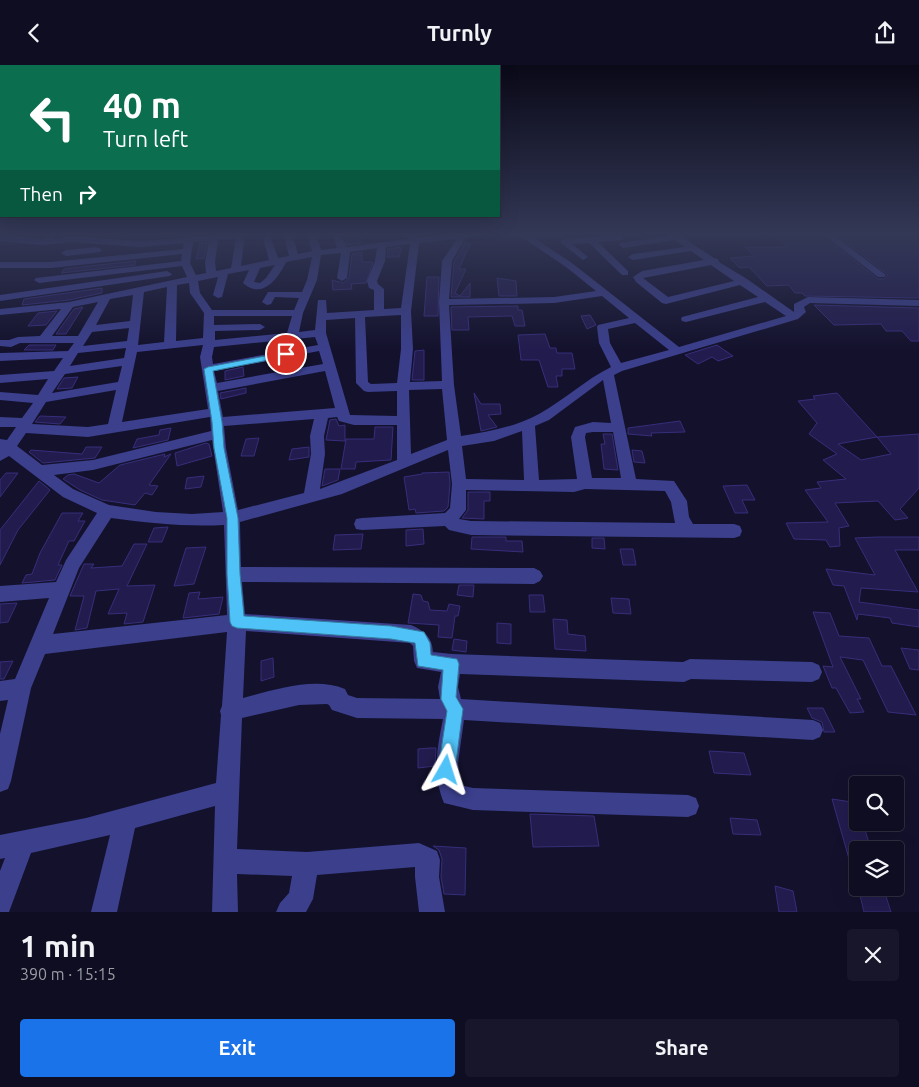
<!DOCTYPE html>
<html lang="en">
<head>
<meta charset="utf-8">
<style>
  body { margin:0; font-family:Ubuntu,sans-serif; background:#17162a; color:#f1f3f6; height:100vh; display:flex; flex-direction:column; font-size:19px; white-space:nowrap }
  * { box-sizing:border-box; margin:0 }
  p { font-size:16px; color:#9b9ca5 }
  .icon { flex:none; width:28px; height:28px; fill:none; stroke:currentColor; stroke-width:2; stroke-linecap:round; stroke-linejoin:round }
  .map { position:relative; height:847px; overflow:hidden }
  .panel { display:flex; flex-direction:column; background:#0e0d21; flex:1 }
  .panel>* { flex:none }
  .hud { position:absolute; left:0px; top:0px; width:500px; height:152px; box-shadow:0 5px 20px #0002,0 0 0 1px #2e2d3f; background:#0b6e4f; color:#fff; overflow:hidden }
  .tools { position:absolute; left:849px; top:711px; display:grid; gap:10px }
  .tools a { display:grid; place-items:center; width:55px; height:55px; border-radius:5px; background:#0e0d21; box-shadow:0 5px 20px #0002,0 0 0 1px #2e2d3f; font-size:25px }
  .pin { position:absolute; display:grid; place-items:center; width:42px; height:42px; color:#fff; margin:-21px; border:2px solid #fff; border-radius:50%; box-shadow:0 1px 5px #0007 }
  .me { position:absolute; width:55px; margin:-28px; rotate:6deg; stroke-linejoin:round; filter:drop-shadow(0 0 4px #0008) }
  .turn { display:flex; align-items:center; gap:18px; height:105px; padding:0 20px; font-size:22px }
  .turn .icon { width:65px; height:65px; stroke-width:2.5 }
  .turn b { display:block; font-size:35px; line-height:42px }
  .then { display:flex; align-items:center; height:48px; padding:0 20px; background:#0003; gap:10px; font-size:19px }
  .round { display:grid; place-items:center; flex:none; width:52px; height:52px; border-radius:5px; background:#17162a }
  .headline { display:flex; align-items:center; justify-content:space-between; height:85px; padding:0 20px }
  h1 { font-size:30px; font-weight:700; line-height:38px }
  .action { display:flex; gap:10px; margin-top:auto; padding:10px 20px }
  .action a { flex:1; height:58px; border-radius:5px; background:#1a73e8; color:#fff; font-size:20px; font-weight:700; line-height:58px; text-align:center }
  .action a+a { background:#17162a; color:#f1f3f6 }
  header { display:flex; justify-content:space-between; align-items:center; height:65px; padding:0 20px; background:#0e0d21; font-size:22px; font-weight:700 }
  .map>svg:first-child { display:block }
</style>
</head>
<body>
<header><svg class="icon" aria-label="back" viewBox="0 0 24 24"><path d="M15 5l-7 7 7 7"/></svg>Turnly<svg class="icon" aria-label="share" viewBox="0 0 24 24"><path d="M12 15V3M7 8l5-5 5 5M5 13v7h14v-7"/></svg></header>
<div class="map">
<svg width="919" height="847" viewBox="0 0 919 847">
  <rect width="100%" height="100%" fill="#13112c"/>
  <g fill="#221c4e" stroke="#362e7a" fill-rule="evenodd">
    <polygon points="342,168 357,168 359,173 361,172 361,178 348,180"/>
    <polygon points="773,168 820,168 878,214 884,214 888,210 834,168 915,168 919,171 919,233 805,231 802,228 795,228 789,220 767,221 749,202 740,203 730,193 754,191 745,182 787,182"/>
    <polygon points="466,177 470,179 459,204 466,204 455,228 460,231 470,218 470,232 451,232 454,197"/>
    <polygon points="200,178 207,178 204,193 196,194"/>
    <polygon points="402,182 399,192 387,192 388,184"/>
    <polygon points="362,187 362,197 373,197 366,218 351,219 352,224 333,225 332,215 343,218 349,213 352,189"/>
    <polygon points="136,196 135,200 61,208 64,204 71,203"/>
    <polygon points="427,212 439,212 438,251 424,251"/>
    <polygon points="497,213 516,216 517,231 499,231"/>
    <polygon points="102,223 102,228 69,235 22,240 24,234"/>
    <polygon points="814,240 919,243 919,276 911,276 902,266 886,266 881,259 834,260"/>
    <polygon points="518,241 518,245 522,245 525,261 515,261 512,251 468,252 469,265 452,265 451,242"/>
    <polygon points="83,242 66,269 56,269 74,244"/>
    <polygon points="57,246 46,260 28,261 38,248"/>
    <polygon points="590,250 596,260 587,264 581,251"/>
    <polygon points="545,269 550,283 556,283 557,288 572,288 575,304 562,304 562,311 556,311 558,322 548,322 539,295 521,295 518,270"/>
    <polygon points="29,280 56,280 53,285 24,285"/>
    <polygon points="717,280 733,291 718,296 712,292 698,299 685,290"/>
    <polygon points="424,285 424,315 412,315 415,286"/>
    <polygon points="243,302 244,311 225,315 225,306"/>
    <polygon points="78,312 72,323 57,324 64,313"/>
    <polygon points="246,323 246,328 221,334 220,328"/>
    <polygon points="474,328 481,339 500,339 501,349 488,350 497,362 481,366"/>
    <path d="M837,328L877,372L919,369V423L900,444L908,453L895,455L878,436L835,438L849,461L839,463L840,481L830,482L826,475L794,474L786,458L828,457L805,425L821,423L817,417L846,414L823,395L837,389L809,369L817,358L798,336L815,334L813,331ZM877,372L891,389L861,395L838,379Z"/>
    <polygon points="40,351 66,352 60,359 35,357"/>
    <polygon points="336,354 339,361 345,360 345,376 326,375 330,355"/>
    <polygon points="680,356 685,367 651,368 652,371 628,369 628,363"/>
    <polygon points="375,362 393,362 391,395 356,397 355,404 341,404 346,374 374,374"/>
    <polygon points="171,363 168,375 133,383 137,374 159,370 160,365"/>
    <polygon points="603,369 612,369 618,405 604,404 601,379 605,379"/>
    <polygon points="259,373 254,391 241,391 246,374"/>
    <polygon points="206,378 209,379 212,391 177,401 175,388"/>
    <polygon points="86,382 102,382 95,393 43,398 29,387 31,385 82,389"/>
    <polygon points="309,382 309,392 289,395 292,384"/>
    <polygon points="632,385 642,386 645,398 634,397"/>
    <polygon points="165,389 164,392 171,389 149,420 158,421 152,430 145,428 135,440 102,435 80,425 63,414 68,410 74,409 99,418 120,400"/>
    <polygon points="325,404 340,404 338,415 322,421"/>
    <polygon points="449,407 450,419 448,442 444,446 416,448 415,444 409,445 404,412 422,409 422,408"/>
    <polygon points="6,408 18,408 0,432 0,415"/>
    <polygon points="204,411 201,422 185,424 187,413"/>
    <polygon points="39,416 50,425 18,465 0,500 0,465"/>
    <polygon points="747,420 755,435 742,435 748,448 735,448 723,421"/>
    <polygon points="468,427 490,427 490,436 484,436 484,454 462,453 468,445"/>
    <polygon points="62,448 83,448 78,456 85,456 74,476 69,476 58,500 62,500 55,515 22,518 26,510 32,509 40,488"/>
    <polygon points="168,462 162,477 148,477 154,463"/>
    <polygon points="423,464 424,479 406,481 406,465"/>
    <polygon points="363,469 361,484 333,485 335,470"/>
    <polygon points="472,472 506,472 506,476 522,476 523,487 471,484"/>
    <polygon points="877,472 919,472 919,485 895,485 918,527 861,523 859,537 919,545 919,562 892,558 890,553 858,549 857,555 844,521 833,520 826,504 875,510 855,473"/>
    <polygon points="592,473 604,473 605,484 592,483"/>
    <polygon points="134,479 147,479 127,521 155,520 143,557 124,559 127,548 108,549 119,524 96,526 87,563 75,565 84,531 70,531 84,499 94,499 91,503 122,501"/>
    <polygon points="206,482 194,519 174,521 186,483"/>
    <polygon points="620,484 633,484 636,500 623,500"/>
    <polygon points="459,520 474,520 473,532 457,530"/>
    <polygon points="200,527 198,534 223,532 219,549 183,553 189,528"/>
    <polygon points="413,529 421,530 423,536 428,537 430,545 447,546 449,539 460,541 458,551 455,551 452,573 438,572 439,560 408,558"/>
    <polygon points="529,530 543,530 545,547 530,547"/>
    <polygon points="611,533 629,534 631,549 613,548"/>
    <polygon points="17,538 8,557 0,558 0,539"/>
    <polygon points="813,547 830,548 839,571 869,573 882,601 891,601 916,650 888,647 863,595 840,592 861,634 857,634 864,647 850,648 836,623 832,623 823,601 833,602"/>
    <polygon points="553,554 567,555 568,569 585,571 586,586 555,584"/>
    <polygon points="497,558 511,559 511,579 497,578"/>
    <polygon points="454,574 467,576 466,587 452,585"/>
    <polygon points="901,583 919,585 919,605 910,604"/>
    <polygon points="273,593 274,612 261,616 261,596"/>
    <polygon points="13,596 4,614 0,614 0,597"/>
    <polygon points="807,643 823,643 835,667 824,667 822,657 812,653"/>
    <polygon points="430,683 436,683 435,701 418,703 418,684"/>
    <polygon points="709,686 744,688 751,710 714,708"/>
    <polygon points="832,734 858,738 858,758 863,758 871,785 858,785 858,815 855,815"/>
    <polygon points="530,749 594,751 599,781 533,782"/>
    <polygon points="730,753 757,755 761,770 733,769"/>
    <polygon points="433,781 466,783 465,830 444,829 441,812 442,794 439,785"/>
    <polygon points="775,821 793,826 797,847 779,847"/>
    <polygon points="858,822 883,822 891,847 864,847"/>
  </g>
  <g fill="none" stroke-linecap="round" stroke-linejoin="round">
    <g fill="#3b3f8c" fill-rule="evenodd">
      <path d="M186,168H194V172L210,171L211,168H219V170L245,168L241,201L269,195L263,173L267,170L271,173L278,193L289,191L284,170L287,168L292,170L298,189L312,186L307,168H315L321,185L337,183L332,168H340L347,182L409,174L406,168H414L418,173L455,168H486L482,171L466,172L452,196L449,234L554,232L596,226L566,202L516,168H565L561,171L534,173L572,198L679,282L786,251L765,237L686,257L682,256L681,254L682,252L758,232L740,220L666,239L662,238L636,217L633,212L642,206L704,195L691,186L633,195L628,192L633,189L685,182L675,175L623,183L619,180L620,178L669,171L667,168H676L714,193L718,194L719,197L747,214L794,247V239L808,232L919,235V241L810,238L804,242L806,247L798,254L622,306L614,310L636,414L674,416L687,436L689,452L693,459H734L740,461L742,466L740,471L734,473L471,470L449,465L445,461L362,465L356,464L354,459L356,454L362,453L445,448L450,443L452,419L448,385L342,429L240,457L241,502L534,503L540,506L543,511L540,516L534,519L242,517L245,549L411,560C425,566 432,572 433,587L452,589L683,597L690,594L812,597L819,600L822,607L819,614L812,617L691,614L684,617L460,609L458,622L461,634L813,655L820,658L823,665L820,672L813,675L464,655L458,698L460,720L473,723L688,730L696,733L699,741L696,749L688,752L473,745L444,738C432,709 437,684 443,654L357,653L332,645L329,640L327,639L299,640L242,653L237,784L307,787L419,778L437,786L440,795L439,812L445,847H419L415,812V802L317,810L313,834L306,847H276L280,838L289,828L292,811L237,809L238,847H212L215,741L135,763L117,847H91L110,770L31,788L9,847H0V806L5,793L0,794V770L86,753L216,718L221,650L220,646L222,641L227,567L45,589L31,623L11,716L8,724L0,727V669L8,635L0,636V616L15,614L49,533L0,537V521L56,517L66,495L97,448L63,432L9,391L0,396V374L7,375L16,362H0V352L22,353L33,338L0,335V327L38,330L48,314L0,318V310L54,306L63,293L0,296V288L68,286L74,278H20L11,282L0,281V275H9L18,272L40,271L61,244L0,250V244L69,237L187,212L182,201L39,218L34,215L36,213L181,196L182,189L51,203H0V197H51L183,184L184,178L141,182L72,177L43,180L0,176V170L42,174L52,169L56,172L54,174L72,171L141,176L185,173ZM236,174L231,203L216,206L215,197L218,175ZM457,174L442,196L439,237L442,316L410,317L413,284L411,246L419,178ZM209,176L205,197L206,208L196,210L190,198L193,177ZM410,179L401,243L384,244V224L378,219L377,216L385,196L386,182ZM377,183L375,196L367,216L369,223L374,225V245L327,248L326,235H318L315,265L299,267L303,248L317,215L321,190L341,188L337,213L342,216L347,213L350,187ZM312,192L307,215L302,227H268L262,237L267,240L271,239L275,232L299,233L294,245H212L200,228L198,216L218,212L213,230L218,233L222,232L228,209L249,205L243,218C262,235 278,214 286,197ZM275,200L266,213L260,218L254,217L260,203ZM711,200L734,216L668,232L643,213ZM189,218L190,228L204,248L203,273L176,276L177,220ZM167,222L164,277L138,280L144,227ZM133,230L130,256L96,260L110,234ZM602,231L629,253L598,260L597,262L599,278L611,302C585,315 564,335 539,349C515,362 487,367 461,371L454,320L449,240L554,238ZM98,237L78,271H52L73,242ZM401,250V284L397,318L371,319L368,317L365,252ZM214,251H292L287,268L215,275V266L260,265L265,262L260,259L214,260ZM355,253L356,318L364,326L368,327L397,326V351L350,350L326,268V255ZM635,258L669,285L621,298L610,278L608,264ZM129,263L127,276L83,281L92,267ZM315,272L318,280L213,299L212,292L214,282ZM203,280L200,292L208,344L122,357L137,287ZM126,283L124,293L70,301L78,288ZM319,286L323,299L217,318L214,306ZM122,301L118,317L52,328L65,309ZM325,306L335,343L223,352L218,326ZM603,315L611,358L593,357L575,362L571,372L577,414L539,415L535,361L549,355ZM442,324L447,375L411,389L409,325ZM116,325L108,359L88,362L32,359L46,337ZM210,352L211,366L93,395L42,400L17,381L26,368L88,372ZM337,352L339,356L354,360H397V395L320,424L325,389L324,371L328,353ZM314,354L310,371L311,389L304,428L238,445L226,383L224,361ZM522,366L524,415L466,414L462,381L494,376ZM593,367H613L621,413H592L585,372L586,368ZM212,375L223,447L192,449L156,447L109,440L73,424L54,410L93,405ZM585,424L665,426L671,437L675,458L471,456L459,454L466,445V425L574,427ZM111,453C149,458 186,462 224,460L227,550L53,569L79,503ZM246,566L410,578L413,581L414,596L417,603L441,607L438,622L440,634L357,633L348,630L345,624C314,611 274,625 243,633Z"/>
      <polygon points="822,168 831,168 886,210 884,212 878,212"/>
      <polygon points="619,170 623,173 622,175 598,177 628,206 628,210 622,210 589,178 572,179 588,192 583,195 560,177 564,174"/>
      <polygon points="97,182 102,185 100,187 66,191 61,188 66,185"/>
      <polygon points="167,206 172,209 170,211 0,236 0,230"/>
    </g>
  </g>
  <linearGradient id="sky" x2="0" y2="1"><stop stop-color="#0a0918"/><stop offset="0.59" stop-color="#333856"/><stop offset="1" stop-color="#333856" stop-opacity="0"/></linearGradient>
  <rect width="919" height="286" fill="url(#sky)"/>
  <polygon fill="#4fc3f7" stroke="#337fa1" points="286,287 289,287 289,291 213,306 222,357 224,383 238,453 240,509 244,551 391,561 424,567 430,578 431,590 457,594 459,599 456,632 463,644 455,705 452,711 446,713 441,711 438,705 447,646 441,634 443,605 418,601 415,578 391,574 237,563 232,561 230,557 227,509 227,453 214,383 212,357 204,304 208,302"/>
</svg>
<div class="tools">
<a><svg class="icon" aria-label="search" viewBox="0 0 24 24"><circle cx="10" cy="10" r="6"/><path d="M15 15l6 6"/></svg></a>
<a><svg class="icon" aria-label="layers" viewBox="0 0 24 24"><path d="M12 4l9 5-9 5-9-5zM3 14l9 5 9-5"/></svg></a>
</div>
<div class="pin" style="left:286px;top:289px;background:#d93025"><svg class="icon" aria-label="arrive" viewBox="0 0 24 24"><path d="M6 21V4h12l-3 4 3 4H6"/></svg></div>
<svg class="me" style="left:446px;top:705px" viewBox="-20 -20 40 40"><path d="M0-17L14 15 0 8-14 15z" fill="#4fc3f7" stroke="#fff" stroke-width="4"/></svg>
<div class="hud">
<div class="turn"><svg class="icon" aria-label="left" viewBox="0 0 24 24"><path d="M17 20v-9H6M10 6l-5 5 5 5"/></svg><div><b>40 m</b>Turn left</div></div>
<div class="then">Then<svg class="icon" aria-label="right" viewBox="0 0 24 24"><path d="M7 20v-9h11M14 6l5 5-5 5"/></svg></div>
</div>
</div>
<section class="panel">
<div class="headline"><div><h1>1 min</h1><p>390 m · 15:15</p></div><a class="round"><svg class="icon" aria-label="close" viewBox="0 0 24 24"><path d="M6 6l12 12M18 6L6 18"/></svg></a></div>
<div class="action"><a>Exit</a><a>Share</a></div>
</section>
</body>
</html>
